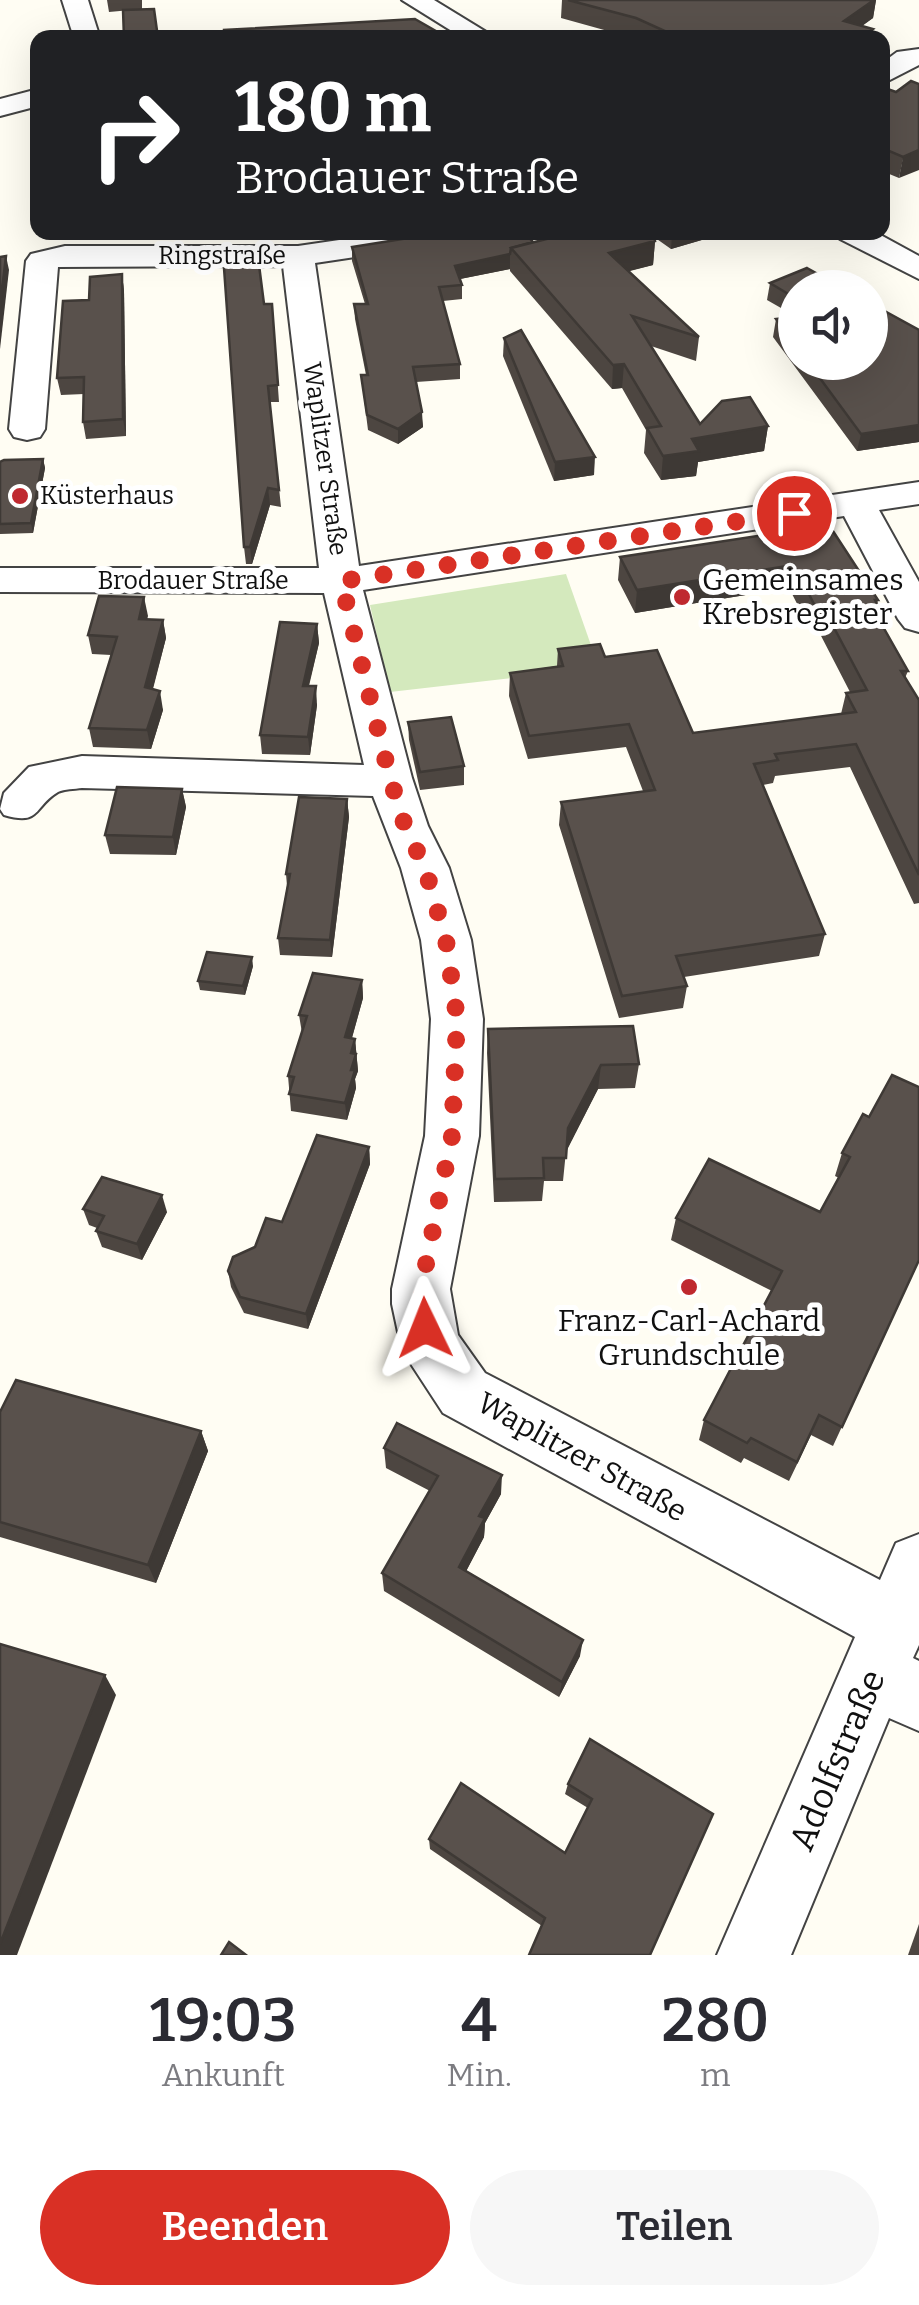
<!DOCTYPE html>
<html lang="de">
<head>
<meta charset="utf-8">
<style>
  body { margin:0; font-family:Bitter,serif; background:#f7f7f7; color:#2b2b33; height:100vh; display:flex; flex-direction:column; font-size:38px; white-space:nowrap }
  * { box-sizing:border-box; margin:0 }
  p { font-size:32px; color:#7c7c81 }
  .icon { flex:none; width:55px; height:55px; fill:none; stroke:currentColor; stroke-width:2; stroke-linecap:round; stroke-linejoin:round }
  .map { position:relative; height:1955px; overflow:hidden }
  .panel { display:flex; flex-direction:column; background:#fff; flex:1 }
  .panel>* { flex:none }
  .hud { position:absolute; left:30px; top:30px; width:860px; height:210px; border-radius:20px; box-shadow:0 10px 40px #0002; background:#202124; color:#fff; overflow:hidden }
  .tools { position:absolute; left:778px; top:270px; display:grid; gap:20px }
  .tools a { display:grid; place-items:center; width:110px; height:110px; border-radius:50%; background:#fff; box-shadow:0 10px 40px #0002; font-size:50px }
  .pin { position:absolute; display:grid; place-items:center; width:85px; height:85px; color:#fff; margin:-42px; border:5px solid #fff; border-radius:50%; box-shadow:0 2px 10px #0007 }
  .me { position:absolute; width:110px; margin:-55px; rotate:358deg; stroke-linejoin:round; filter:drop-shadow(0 0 8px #0008) }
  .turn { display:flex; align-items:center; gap:35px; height:210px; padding:0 40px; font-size:45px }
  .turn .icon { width:130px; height:130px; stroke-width:2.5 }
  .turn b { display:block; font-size:70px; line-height:85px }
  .eta { display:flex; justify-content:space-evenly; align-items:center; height:170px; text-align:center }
  .eta b { font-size:60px; font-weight:600; line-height:70px }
  .cta { display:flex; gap:20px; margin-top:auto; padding:20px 40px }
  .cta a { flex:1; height:115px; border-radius:60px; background:#d93025; color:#fff; font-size:40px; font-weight:600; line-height:115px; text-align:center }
  .cta a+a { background:#f7f7f7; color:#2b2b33 }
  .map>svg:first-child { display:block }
</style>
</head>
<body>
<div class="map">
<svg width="919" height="1955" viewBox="0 0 919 1955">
  <rect width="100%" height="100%" fill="#fffdf3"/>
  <polygon fill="#d4e9bd" points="566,574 599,668 390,692 370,605"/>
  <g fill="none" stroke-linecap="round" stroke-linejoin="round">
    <g stroke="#434343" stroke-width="4">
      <g id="minor">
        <polygon points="62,0 88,0 100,38 74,38"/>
        <polygon points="402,0 434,0 496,38 463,38"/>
        <polygon points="919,49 919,65 882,84 882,63 897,52"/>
        <polygon points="38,89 38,106 0,116 0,99"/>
        <path d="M394,232H477L473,239L462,241L315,263L359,566L919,482V504L879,510L919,582V632L905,628L898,619L844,516L363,590L412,778L428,826L449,868L471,940L483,1019L479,1136L450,1289L458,1335L485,1373L880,1580L896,1543L919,1534V1645L913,1658L919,1661V1731L889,1718L791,1955H717L855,1637L443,1413L411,1364L398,1332L392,1304V1289L425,1136L431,1019L421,940L401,868L373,796L82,788C75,789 64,789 58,792C33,807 41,826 4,815L0,809L4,793L29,767L82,756L364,765L324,593L0,592V568H319L283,266L58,267L45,429L40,437L27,440L14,437L9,429L26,261L31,254L65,246H298Z"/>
        <polygon points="836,232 875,232 919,256 919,279 840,239"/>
      </g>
    </g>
    <use href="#minor" fill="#fff" fill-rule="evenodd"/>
  </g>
  <g fill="#4d4641">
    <polygon points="107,0 142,0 142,9 109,12"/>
    <polygon points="562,0 876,0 873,18 861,26 873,29 872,38 633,38 561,18"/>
    <polygon points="919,84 899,178 882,171 882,87 896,92"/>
    <polygon points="109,232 144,232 110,236"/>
    <polygon points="573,232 729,232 671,249 654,237 655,241 653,265 628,271 699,337 696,361 651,346 700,424 768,426 764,451 698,462 696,476 661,480 644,453 646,430 622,388 612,389 510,271 510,269 460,279 462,285 462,299 443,301 460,364 460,379 416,382 423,427 398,444 368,430 361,375 366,375 355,319 354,304 365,304 352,261 352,247 533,242"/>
    <polygon points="122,274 124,291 126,436 86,439 83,422 84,394 61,395 57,378 89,300"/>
    <polygon points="770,283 795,288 795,316 767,300"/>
    <polygon points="272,304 279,402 270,402 281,507 270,505 252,564 246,564 244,547"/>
    <polygon points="795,317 795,362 870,362 919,330 919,442 857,451 773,337 776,319"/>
    <polygon points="504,338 594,475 554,481 503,356"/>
    <polygon points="43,459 45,468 33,533 0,534 0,462"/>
    <polygon points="829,525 878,600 877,604 879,608 877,616 908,671 905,678 919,700 919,903 914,904 850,767 775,776 773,783 763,785 825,934 819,956 684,977 687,986 683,1008 619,1018 559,825 561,802 643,791 626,747 528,759 509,696 510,673 557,666 558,649 605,657 693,733 841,714 846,693 850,692 818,630 811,631 789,588 635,613 618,580 620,557"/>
    <polygon points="144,597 147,619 163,620 166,638 153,689 163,710 151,749 93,747 89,728 111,655 92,654 88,635"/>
    <polygon points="317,624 319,643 309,686 317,705 310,755 262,754 260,735"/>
    <polygon points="408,722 464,766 464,785 420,790 409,740"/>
    <polygon points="182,789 186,807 176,855 110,854 105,835"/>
    <polygon points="347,799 349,817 332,957 280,955 278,938 287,886 286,874"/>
    <polygon points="253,966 245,995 200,990 198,981"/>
    <polygon points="362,980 363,998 352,1038 355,1039 358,1071 355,1079 356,1088 347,1120 291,1111 288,1076 302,1033 299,1015"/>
    <polygon points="488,1029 639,1064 635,1088 598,1089 566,1151 563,1181 544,1181 542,1201 494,1202 487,1053"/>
    <polygon points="863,1114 919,1260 833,1446 811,1435 789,1481 744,1458 741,1463 699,1440 704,1420 772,1291 671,1240 676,1218 820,1212 839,1178 835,1176 842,1153"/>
    <polygon points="369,1147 370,1164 308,1329 244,1313 231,1287 228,1271"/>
    <polygon points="83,1209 167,1212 142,1260 102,1247 96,1231 97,1228 89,1225"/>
    <polygon points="0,1412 201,1431 208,1451 156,1583 0,1537"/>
    <polygon points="384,1448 501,1494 485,1523 484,1537 466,1571 580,1656 559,1697 384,1591 382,1573 430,1491 386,1468"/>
    <polygon points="568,1784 713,1814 542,1926 430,1849 429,1839 565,1853 588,1808 565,1794"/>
    <polygon points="919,1924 919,1955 908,1955"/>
  </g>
  <g fill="#3e3935">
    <polygon points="874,0 876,0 873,18 846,38 844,21"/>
    <polygon points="919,150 919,170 899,178 903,157"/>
    <polygon points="681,232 729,232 671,249 672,235"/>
    <polygon points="655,241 653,265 607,277 609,253"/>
    <polygon points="510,254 510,269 455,280 455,266"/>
    <polygon points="6,256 9,270 0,349 0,307"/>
    <polygon points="122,274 124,291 126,436 123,419"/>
    <polygon points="624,364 622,388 612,389 613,365"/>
    <polygon points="422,412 423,427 398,444 398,429"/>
    <polygon points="919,425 919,442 857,451 861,434"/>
    <polygon points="768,426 764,451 698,462 696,476 661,480 663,456 692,439"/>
    <polygon points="595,457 594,475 554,481 555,462"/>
    <polygon points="43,459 45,468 33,533 31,523"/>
    <polygon points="268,488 270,505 252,564 250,547"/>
    <polygon points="794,565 789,588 635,613 637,590"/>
    <polygon points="144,597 148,616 143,637 139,619"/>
    <polygon points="823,607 818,630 811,631 816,608"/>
    <polygon points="163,620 166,638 148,706 145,687"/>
    <polygon points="317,624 319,643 304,704 303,686"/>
    <polygon points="316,686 317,705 310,755 308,737"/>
    <polygon points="160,691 163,710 151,749 147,730"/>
    <polygon points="182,789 186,807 176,855 173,837"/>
    <polygon points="347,799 349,817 332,957 330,940"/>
    <polygon points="252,957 253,966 245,995 243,986"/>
    <polygon points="362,980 363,998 347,1055 345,1037"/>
    <polygon points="355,1039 358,1071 355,1079 356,1088 347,1120 345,1103 351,1053"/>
    <polygon points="601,1065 598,1089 566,1152 568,1128"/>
    <polygon points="369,1147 370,1164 308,1329 306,1314"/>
    <polygon points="162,1195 167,1212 142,1260 137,1244"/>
    <polygon points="201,1431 208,1451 156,1583 148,1565"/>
    <polygon points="502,1475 501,1494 485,1523 484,1537 459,1585 459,1567 479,1516"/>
    <polygon points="583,1640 580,1656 559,1697 562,1682"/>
    <polygon points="105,1675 116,1695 17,1955 0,1955 0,1944"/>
  </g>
  <g fill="#59514c" stroke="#3e3935" stroke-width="2.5">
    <polygon points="568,0 874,0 844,21 873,29 862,38 680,38 636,18"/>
    <polygon points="154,9 158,38 124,38 123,10"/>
    <polygon points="415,19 448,38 216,38 216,34 224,34 224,30"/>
    <polygon points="911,81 919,84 919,150 903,157 882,148 882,87 896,92"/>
    <polygon points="446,232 524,232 533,242 511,248 510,254 455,266 462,285 439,287 460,364 413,367 422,412 398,429 367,415 361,375 368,375 354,304 368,304 352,247"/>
    <polygon points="574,232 653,232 655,241 609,253 699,337 632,316 700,424 722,401 750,397 768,426 692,439 699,451 663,456 647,428 661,426 624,364 613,365 511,248"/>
    <polygon points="6,256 0,307 0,257"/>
    <polygon points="259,265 264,304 272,304 278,385 268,386 279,490 268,488 250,547 244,547 224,268"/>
    <polygon points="807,268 843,288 795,288 795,298 770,283"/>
    <polygon points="122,274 123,419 83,422 84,377 57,378 63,301 89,300 90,277"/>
    <polygon points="870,303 919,330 919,425 861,434 808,362 870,362"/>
    <polygon points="795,317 795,345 776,319"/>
    <polygon points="521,330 595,457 555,462 504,338"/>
    <polygon points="43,459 31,523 0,524 0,462 4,460"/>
    <polygon points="829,525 878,600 875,600 879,608 873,609 908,671 901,671 919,700 919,875 856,744 775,754 778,760 754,764 825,934 676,956 687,986 622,996 561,802 655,790 629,724 529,736 510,673 563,666 558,649 600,644 605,657 657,650 693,733 856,712 846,693 867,690 823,607 816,608 794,565 637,590 620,557"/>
    <polygon points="99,596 144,597 139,619 163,620 145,687 160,691 147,730 89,728 117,637 88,635"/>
    <polygon points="280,622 317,624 303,686 316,686 308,737 260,735"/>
    <polygon points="451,717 464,766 420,772 408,722"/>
    <polygon points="117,787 182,789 173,837 105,835"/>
    <polygon points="299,797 347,799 330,940 278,938 290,874 286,874"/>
    <polygon points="207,952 252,957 243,986 198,981"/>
    <polygon points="313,973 362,980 345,1037 355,1039 351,1053 356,1054 351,1070 355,1070 345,1103 289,1094 294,1077 288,1076 307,1016 299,1015"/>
    <polygon points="633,1026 639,1064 601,1065 568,1128 566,1158 543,1158 544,1178 495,1179 488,1029"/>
    <polygon points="892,1075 919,1087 919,1260 842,1427 819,1415 797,1462 751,1438 747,1443 704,1420 782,1271 676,1218 709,1159 820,1212 850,1157 842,1153 863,1114 869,1117"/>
    <polygon points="317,1135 369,1147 306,1314 240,1297 228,1271 233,1257 255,1247 266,1218 282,1222"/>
    <polygon points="102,1177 162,1195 137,1244 96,1231 104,1216 83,1209"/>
    <polygon points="16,1380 201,1431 148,1565 0,1522 0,1412"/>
    <polygon points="397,1423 502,1475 479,1516 485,1518 459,1567 583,1640 562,1682 382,1573 438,1476 384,1448"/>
    <polygon points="0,1644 105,1675 0,1944"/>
    <polygon points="590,1739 713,1814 650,1955 529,1955 545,1918 429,1839 461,1783 565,1853 592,1799 568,1784"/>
    <polygon points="229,1942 246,1955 221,1955"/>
  </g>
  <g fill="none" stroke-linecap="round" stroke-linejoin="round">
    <polyline stroke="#d93025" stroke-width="18" stroke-dasharray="0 32.4" points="425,1328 421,1289 452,1136 457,1018 446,940 425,868 405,826 390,778 341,581 794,513"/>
  </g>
  <g fill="#bf2930" stroke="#fff" stroke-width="4">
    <circle cx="20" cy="496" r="10"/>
    <circle cx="682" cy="597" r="10"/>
    <circle cx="689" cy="1287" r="10"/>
  </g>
  <g text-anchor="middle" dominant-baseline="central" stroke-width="10" stroke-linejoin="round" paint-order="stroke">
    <g font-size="25" fill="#101010" stroke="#fff">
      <text x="222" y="256">Ringstraße</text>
      <text transform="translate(325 459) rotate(82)">Waplitzer Straße</text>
      <text x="193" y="581">Brodauer Straße</text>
    </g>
    <g font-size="25" fill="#101010" stroke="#fff" text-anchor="start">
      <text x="40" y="496">Küsterhaus</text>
    </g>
    <g font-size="30" fill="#101010" stroke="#fff" text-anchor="start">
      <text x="702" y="580">Gemeinsames<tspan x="702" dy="34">Krebsregister</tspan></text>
      <text x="689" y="1321" text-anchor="middle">Franz-Carl-Achard<tspan x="689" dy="34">Grundschule</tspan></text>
    </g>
    <g font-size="30" fill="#101010" stroke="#fff">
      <text transform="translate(582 1457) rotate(29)">Waplitzer Straße</text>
    </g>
    <g font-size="35" fill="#101010" stroke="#fff">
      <text transform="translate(837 1760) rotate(-67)">Adolfstraße</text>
    </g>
  </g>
</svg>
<div class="tools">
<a><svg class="icon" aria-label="sound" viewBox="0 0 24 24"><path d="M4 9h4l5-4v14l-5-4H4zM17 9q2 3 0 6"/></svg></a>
</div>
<div class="pin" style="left:794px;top:513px;background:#d93025"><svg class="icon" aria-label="arrive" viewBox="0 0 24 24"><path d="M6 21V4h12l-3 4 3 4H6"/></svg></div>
<svg class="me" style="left:425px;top:1328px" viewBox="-20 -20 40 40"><path d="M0-17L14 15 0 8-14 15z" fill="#d93025" stroke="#fff" stroke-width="4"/></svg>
<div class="hud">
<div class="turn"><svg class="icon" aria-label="right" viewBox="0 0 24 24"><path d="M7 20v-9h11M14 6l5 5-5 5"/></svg><div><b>180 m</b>Brodauer Straße</div></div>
</div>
</div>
<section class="panel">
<div class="eta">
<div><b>19:03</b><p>Ankunft</p></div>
<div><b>4</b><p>Min.</p></div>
<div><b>280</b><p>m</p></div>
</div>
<div class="cta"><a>Beenden</a><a>Teilen</a></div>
</section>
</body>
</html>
